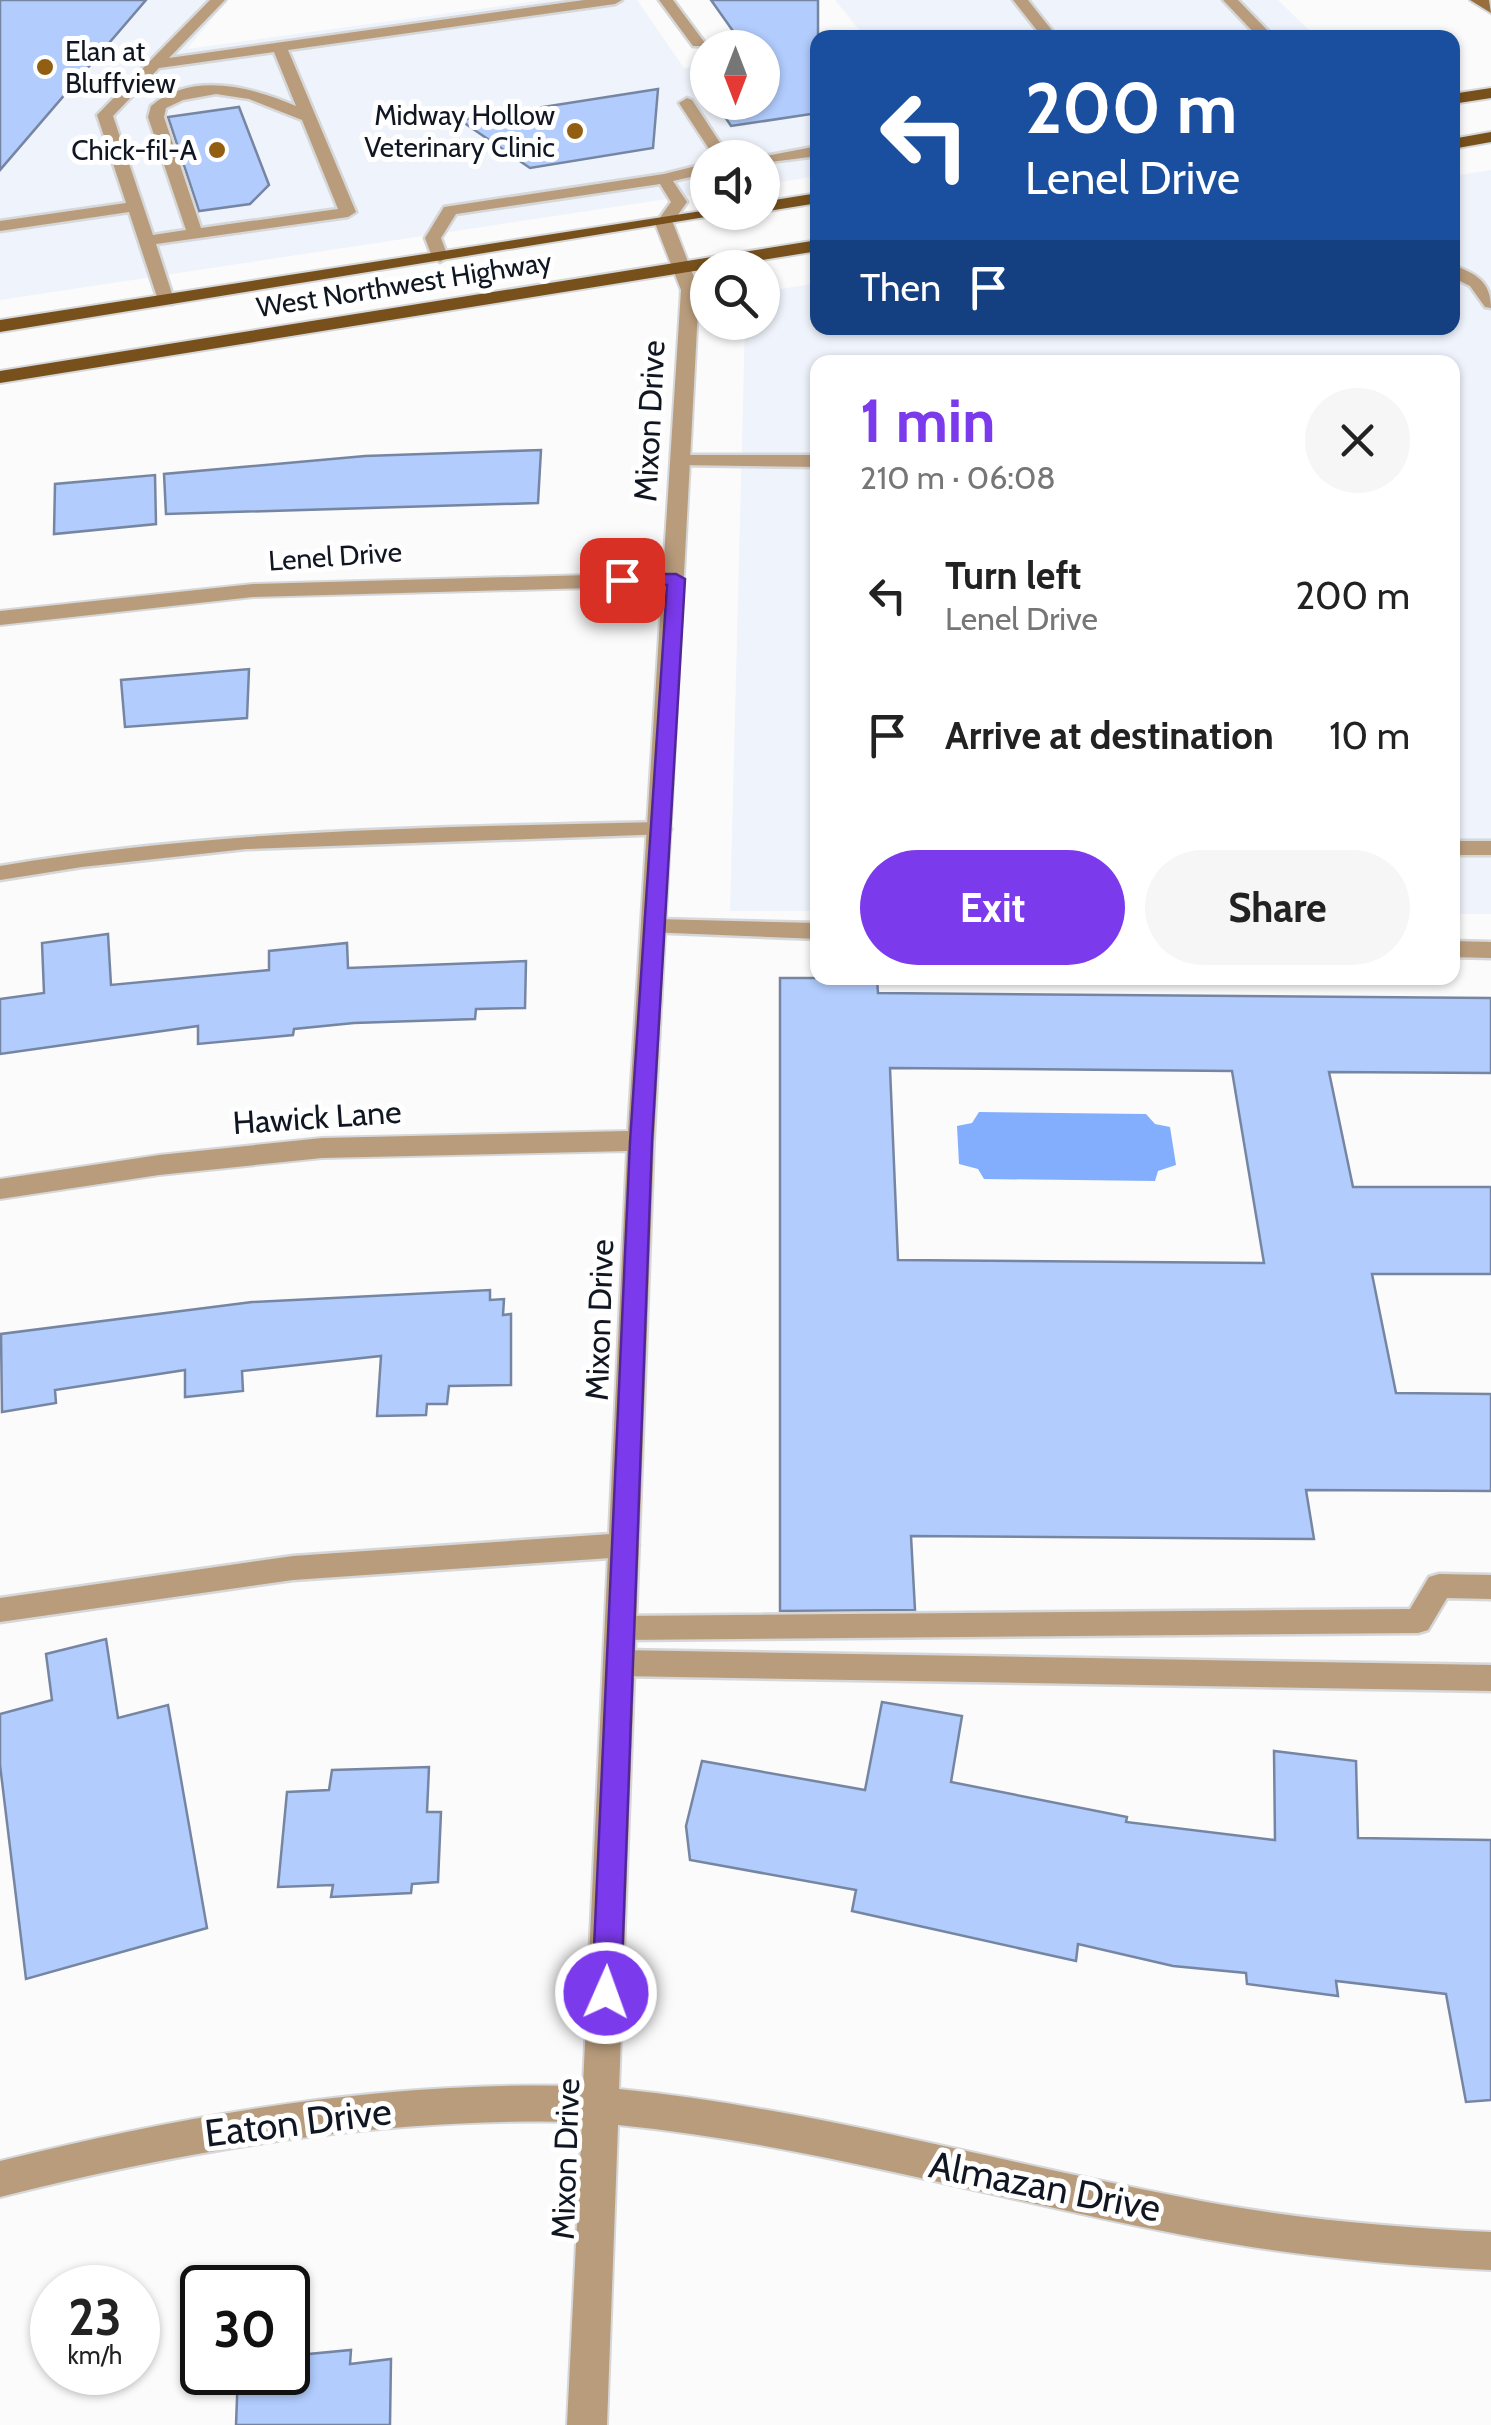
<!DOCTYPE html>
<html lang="en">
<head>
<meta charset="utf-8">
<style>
  body { margin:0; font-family:Cabin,sans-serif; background:#f6f6f6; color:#222; height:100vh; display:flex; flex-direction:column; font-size:38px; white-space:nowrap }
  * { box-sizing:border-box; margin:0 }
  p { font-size:32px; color:#767676 }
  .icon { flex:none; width:55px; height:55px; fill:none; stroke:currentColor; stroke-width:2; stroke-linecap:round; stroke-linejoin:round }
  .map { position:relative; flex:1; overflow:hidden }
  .drawer { position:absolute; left:810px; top:355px; width:650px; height:630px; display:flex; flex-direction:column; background:#fff; border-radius:20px; box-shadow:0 2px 8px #0004 }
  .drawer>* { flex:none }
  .banner { position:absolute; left:810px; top:30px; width:650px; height:305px; border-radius:20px; box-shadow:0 2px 8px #0004; background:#1a4fa0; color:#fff; overflow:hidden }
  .needle { width:65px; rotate:180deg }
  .tools { position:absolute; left:690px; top:30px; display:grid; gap:20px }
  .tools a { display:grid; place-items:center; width:90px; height:90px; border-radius:50%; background:#fff; box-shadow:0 2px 8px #0004; font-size:50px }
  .speed { position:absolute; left:30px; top:2265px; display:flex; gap:20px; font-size:50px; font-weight:700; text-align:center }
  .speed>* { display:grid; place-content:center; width:130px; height:130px; border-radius:50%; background:#fff; box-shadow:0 2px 8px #0004; line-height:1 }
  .speed small { font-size:25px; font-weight:400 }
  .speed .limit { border:5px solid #111; border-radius:15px; background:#fff; color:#111 }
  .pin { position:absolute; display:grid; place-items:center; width:85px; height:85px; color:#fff; margin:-42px; border-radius:20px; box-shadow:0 5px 15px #0006 }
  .me { position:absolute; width:110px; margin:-55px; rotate:2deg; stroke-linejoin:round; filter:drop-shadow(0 0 8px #0008) }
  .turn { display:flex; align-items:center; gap:35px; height:210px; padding:0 50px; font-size:45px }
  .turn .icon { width:130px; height:130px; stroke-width:2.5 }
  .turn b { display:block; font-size:70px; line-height:85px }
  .then { display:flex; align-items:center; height:95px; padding:0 50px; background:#0003; gap:20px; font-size:38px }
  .round { display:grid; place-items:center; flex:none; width:105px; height:105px; border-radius:52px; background:#f6f6f6 }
  .overview { display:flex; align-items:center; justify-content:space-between; height:170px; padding:0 50px }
  h1 { font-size:60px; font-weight:700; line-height:75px; color:#7c3aed }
  .action { display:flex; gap:20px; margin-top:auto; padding:20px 50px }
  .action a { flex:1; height:115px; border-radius:60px; background:#7c3aed; color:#fff; font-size:40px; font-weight:700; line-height:115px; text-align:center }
  .action a+a { background:#f6f6f6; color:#222 }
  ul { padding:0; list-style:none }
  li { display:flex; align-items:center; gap:30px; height:140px; padding:0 50px }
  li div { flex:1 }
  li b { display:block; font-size:38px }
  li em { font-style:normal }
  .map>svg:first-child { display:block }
</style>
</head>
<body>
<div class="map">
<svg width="1491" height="2425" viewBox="0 0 1491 2425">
  <rect width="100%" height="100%" fill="#fbfbfb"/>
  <g fill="#eff3fb">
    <polygon points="0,0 228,0 187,49 544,0 637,0 684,68 707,65 708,102 762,102 817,49 817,176 763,185 762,158 708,158 707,193 0,300"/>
    <polygon points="835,0 1278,0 1316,37 865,37"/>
    <polygon points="1491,170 1491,914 1453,914 1452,362 818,362 817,911 730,911 745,323 762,322 763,292 817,283 818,328 1452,328 1453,176"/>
  </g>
  <polygon fill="#83aefd" points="979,1112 1146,1114 1155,1124 1170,1127 1176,1165 1158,1171 1155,1181 984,1179 978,1169 959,1164 957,1126 972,1123"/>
  <g fill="#b1ccfd" stroke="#7686a2" stroke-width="2.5" fill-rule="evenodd">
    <polygon points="0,0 146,0 0,170"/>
    <polygon points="711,0 818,0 818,113 731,126 715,102 762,102 762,48 745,48"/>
    <polygon points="658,89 653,148 530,168 460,120"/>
    <polygon points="239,107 269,185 250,204 199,211 168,117"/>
    <polygon points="541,450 538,503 166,514 164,474 365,456"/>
    <polygon points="155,475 156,524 54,534 55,484"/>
    <polygon points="249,669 247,718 125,727 121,680"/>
    <polygon points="108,934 111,985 269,970 269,951 347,943 348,968 526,961 525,1008 476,1009 475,1019 354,1023 294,1029 293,1035 198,1044 198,1026 0,1054 0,999 44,993 42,943"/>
    <path d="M780,978H877L878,993L1491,998V1073L1329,1072L1353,1187H1491V1274H1372L1396,1393L1491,1394V1491L1306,1490L1314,1539L911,1536L915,1610L780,1611ZM890,1068L1232,1071L1264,1263L898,1260Z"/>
    <polygon points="490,1290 490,1300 504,1299 503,1315 511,1314 511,1385 449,1386 447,1404 427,1404 426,1415 377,1416 381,1356 242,1371 243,1391 185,1397 185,1370 55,1390 56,1403 2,1412 1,1334 252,1302"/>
    <polygon points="106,1639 118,1718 168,1705 207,1928 26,1979 0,1765 0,1714 52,1700 46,1654"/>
    <polygon points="882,1702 962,1716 951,1782 1127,1817 1126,1822 1275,1840 1274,1751 1356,1761 1358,1838 1491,1840 1491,2100 1466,2102 1446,1994 1336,1981 1338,1996 1247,1984 1246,1973 1173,1966 1078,1944 1076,1961 852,1911 856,1890 690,1860 686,1826 702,1761 865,1790"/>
    <polygon points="429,1767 427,1812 441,1812 438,1882 412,1884 411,1893 331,1897 333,1885 278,1887 287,1792 329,1790 332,1770"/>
    <polygon points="351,2350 350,2364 391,2359 390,2425 236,2425 238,2372 288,2372 288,2356"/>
  </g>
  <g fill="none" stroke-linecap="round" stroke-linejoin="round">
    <g stroke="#d6d7d8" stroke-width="5">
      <g id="service">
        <path d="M210,0H225L169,58L584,0H622L615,4L288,50L356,212L348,217L156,244L174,300L172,304L158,300L129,212L0,231V221L126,203L97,115ZM274,52L296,106C252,87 192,71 151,106L148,117L186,230L153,235L113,116L159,68ZM216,94L249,99L302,120L338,209L201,228L164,117L166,108L183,100Z"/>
        <polygon points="659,0 673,0 705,43 703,46 693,46"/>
        <polygon points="1013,0 1028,0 1058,38 1043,38"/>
        <polygon points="1223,0 1238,0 1275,38 1259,38"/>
        <polygon points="687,98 692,100 730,158 715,158 679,103"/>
        <polygon points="818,146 818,156 762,163 762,158 755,158"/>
        <polygon points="708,163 708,173 673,181 687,202 670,226 656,223 671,202 660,184 456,214 441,238 448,257 440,262 432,257 425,238 444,207 664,174"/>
        <path d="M1452,265C1476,273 1491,282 1491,308L1485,307L1470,286L1452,277Z"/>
        <polygon points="683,455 818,455 818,467 677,465 677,457"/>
        <path d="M660,822L671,829L668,834L246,849L82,867L0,880V866C219,829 439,827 660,822Z"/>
        <rect x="1452" y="841" width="39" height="14"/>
        <polygon points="655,919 818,923 818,939 647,932 644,927"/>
        <polygon points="1452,941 1491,942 1491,958 1452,957"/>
        <polygon points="625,1533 635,1537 639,1545 635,1553 625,1557 293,1580 0,1622 0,1598 293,1556"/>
        <polygon points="1439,1574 1491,1575 1491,1599 1447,1598 1428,1630 1418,1633 621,1640 611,1637 607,1628 611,1619 621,1616 1410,1609 1429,1577"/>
        <polygon points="620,1650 1491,1665 1491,1691 620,1676 610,1672 606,1663 610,1654"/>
      </g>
    </g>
    <g stroke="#d6d7d8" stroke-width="4">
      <path id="minor" d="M664,218L673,223L699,290L654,1141L619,2089C809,2108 994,2161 1181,2197C1283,2218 1386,2227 1491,2232V2270C1387,2265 1285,2255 1183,2235C994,2199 809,2144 618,2125L607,2425H567L582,2122C383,2117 192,2149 0,2197V2161C193,2113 384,2081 583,2086L627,1151L322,1158L159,1175L0,1199V1179L159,1155L322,1138L628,1131L662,586L253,597L0,625V611L253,584L663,573L681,290L655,223Z"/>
    </g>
    <g stroke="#d6d7d8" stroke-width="4">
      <polygon id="secondary" points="1470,0 1489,0 1491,13"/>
    </g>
    <g stroke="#d6d7d8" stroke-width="4">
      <g id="primary">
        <polygon points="1491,88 1491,98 1452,104 1452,94"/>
        <polygon points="1491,132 1491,142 1452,149 1452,139"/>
        <polygon points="818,193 818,203 762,212 762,202"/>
        <polygon points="708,210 736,212 0,332 0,320"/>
        <polygon points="818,240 818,251 0,383 0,371"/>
      </g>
    </g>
    <use href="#service" fill="#b99c7c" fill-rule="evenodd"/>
    <use href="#minor" fill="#b99c7c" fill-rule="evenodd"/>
    <use href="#secondary" fill="#976e3c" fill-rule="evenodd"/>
    <use href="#primary" fill="#77501c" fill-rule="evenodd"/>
  </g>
  <polygon fill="#7c3aed" stroke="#51269a" stroke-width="2.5" points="622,574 676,574 685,579 652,1142 621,1993 617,2003 606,2007 596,2003 592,1993 630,1142 667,585 616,583 616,576"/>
  <g fill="#925e11" stroke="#fff" stroke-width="4">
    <circle cx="45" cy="67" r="10"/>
    <circle cx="575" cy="131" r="10"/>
    <circle cx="217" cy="150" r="10"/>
  </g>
  <g text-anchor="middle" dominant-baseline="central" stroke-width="10" stroke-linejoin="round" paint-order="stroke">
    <g font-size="28" fill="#111722" stroke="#fff" text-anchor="end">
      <text x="65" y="51" text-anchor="start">Elan at<tspan x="65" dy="32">Bluffview</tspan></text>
      <text x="555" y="115">Midway Hollow<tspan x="555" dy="32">Veterinary Clinic</tspan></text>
      <text x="197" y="150">Chick-fil-A</text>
    </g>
    <g font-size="28" fill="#111722" stroke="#fff">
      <text transform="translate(404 284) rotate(-9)">West Northwest Highway</text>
      <text transform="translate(335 556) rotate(-4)">Lenel Drive</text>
    </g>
    <g font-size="32" fill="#111722" stroke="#fff">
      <text transform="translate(649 421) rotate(-87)">Mixon Drive</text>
      <text transform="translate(317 1117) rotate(-4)">Hawick Lane</text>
      <text transform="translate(599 1320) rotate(-88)">Mixon Drive</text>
      <text transform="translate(565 2159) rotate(-88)">Mixon Drive</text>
    </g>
    <g font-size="38" fill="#111722" stroke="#fff">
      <text transform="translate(298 2122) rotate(-7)">Eaton Drive</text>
      <text transform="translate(1045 2186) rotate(11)">Almazan Drive</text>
    </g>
  </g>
</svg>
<div class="tools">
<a><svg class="needle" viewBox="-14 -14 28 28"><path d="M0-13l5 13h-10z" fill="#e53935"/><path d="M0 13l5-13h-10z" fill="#767676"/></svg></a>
<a><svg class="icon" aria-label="sound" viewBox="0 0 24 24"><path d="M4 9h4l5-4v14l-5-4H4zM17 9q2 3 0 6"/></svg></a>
<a><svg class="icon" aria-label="search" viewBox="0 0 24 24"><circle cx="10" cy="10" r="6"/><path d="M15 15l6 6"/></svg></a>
</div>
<div class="speed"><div>23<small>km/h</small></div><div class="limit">30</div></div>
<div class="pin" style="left:622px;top:580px;background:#d93025"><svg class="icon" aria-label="arrive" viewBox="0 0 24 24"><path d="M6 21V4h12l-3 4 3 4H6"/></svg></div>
<svg class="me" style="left:606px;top:1993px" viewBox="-20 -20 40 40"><circle r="17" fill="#7c3aed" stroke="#fff" stroke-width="3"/><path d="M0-11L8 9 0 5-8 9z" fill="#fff"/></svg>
<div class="banner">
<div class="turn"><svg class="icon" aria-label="left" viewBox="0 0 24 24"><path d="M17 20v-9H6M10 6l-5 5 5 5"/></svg><div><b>200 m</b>Lenel Drive</div></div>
<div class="then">Then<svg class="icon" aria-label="arrive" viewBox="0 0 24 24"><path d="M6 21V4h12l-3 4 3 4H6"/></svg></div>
</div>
<section class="drawer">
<div class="overview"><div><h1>1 min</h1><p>210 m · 06:08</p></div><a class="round"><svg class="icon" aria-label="close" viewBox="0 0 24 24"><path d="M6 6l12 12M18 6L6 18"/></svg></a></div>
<ul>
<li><svg class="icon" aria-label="left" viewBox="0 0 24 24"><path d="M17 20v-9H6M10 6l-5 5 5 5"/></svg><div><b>Turn left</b><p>Lenel Drive</p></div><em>200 m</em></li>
<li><svg class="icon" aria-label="arrive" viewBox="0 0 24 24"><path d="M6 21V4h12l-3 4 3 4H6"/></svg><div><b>Arrive at destination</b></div><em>10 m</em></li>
</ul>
<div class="action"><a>Exit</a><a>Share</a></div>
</section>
</div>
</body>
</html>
